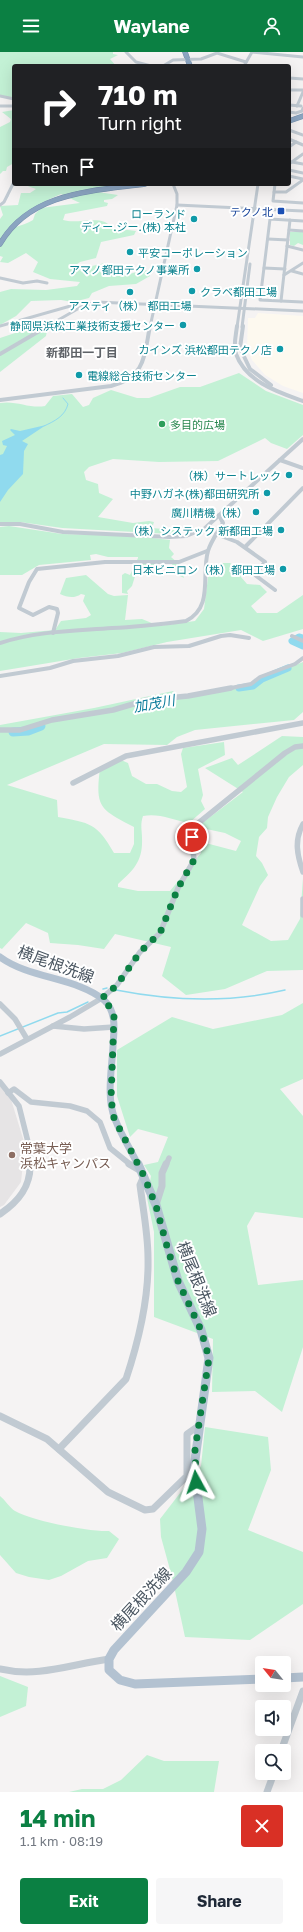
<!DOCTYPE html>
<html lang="en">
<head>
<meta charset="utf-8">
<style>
  body { margin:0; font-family:"Golos Text","Noto Sans JP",sans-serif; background:#f6f6f7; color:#1f2937; height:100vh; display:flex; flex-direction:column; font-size:15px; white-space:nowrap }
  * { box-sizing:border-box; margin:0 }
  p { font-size:13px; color:#747a83 }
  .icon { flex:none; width:22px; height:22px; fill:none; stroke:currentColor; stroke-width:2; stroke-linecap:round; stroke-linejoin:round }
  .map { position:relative; height:1740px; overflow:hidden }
  .details { display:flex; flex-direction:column; background:#fff; flex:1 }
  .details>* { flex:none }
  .hud { position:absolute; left:12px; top:12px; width:279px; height:122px; border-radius:4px; box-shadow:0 4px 16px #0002; background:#202124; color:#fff; overflow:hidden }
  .needle { width:26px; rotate:300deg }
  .fabs { position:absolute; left:255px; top:1604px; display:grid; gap:8px }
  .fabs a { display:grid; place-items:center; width:36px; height:36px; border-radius:4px; background:#fff; box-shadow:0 4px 16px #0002; font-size:20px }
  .pin { position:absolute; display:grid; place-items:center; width:34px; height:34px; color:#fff; margin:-17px; border:2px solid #fff; border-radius:50%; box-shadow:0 1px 4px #0007 }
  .me { position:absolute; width:44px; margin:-22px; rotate:355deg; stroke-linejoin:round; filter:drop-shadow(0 0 3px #0008) }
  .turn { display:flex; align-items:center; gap:14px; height:84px; padding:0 20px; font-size:18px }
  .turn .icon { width:52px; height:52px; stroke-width:2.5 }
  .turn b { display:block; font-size:28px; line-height:34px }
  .then { display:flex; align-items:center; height:38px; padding:0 20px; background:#0003; gap:8px; font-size:15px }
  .round { display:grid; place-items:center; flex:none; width:42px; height:42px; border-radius:4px; background:#f6f6f7 }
  .head { display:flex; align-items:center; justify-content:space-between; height:68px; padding:0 20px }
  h1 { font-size:24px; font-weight:700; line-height:30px; color:#0b8043 }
  .primary-button { display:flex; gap:8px; margin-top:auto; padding:8px 20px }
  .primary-button a { flex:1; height:46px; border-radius:4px; background:#0b8043; color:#fff; font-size:16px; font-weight:700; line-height:46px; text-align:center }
  .primary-button a+a { background:#f6f6f7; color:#1f2937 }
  header { display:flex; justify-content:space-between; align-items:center; height:52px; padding:0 20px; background:#0b8043; color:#fff; font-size:18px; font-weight:700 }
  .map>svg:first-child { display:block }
</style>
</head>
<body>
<header><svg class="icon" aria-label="menu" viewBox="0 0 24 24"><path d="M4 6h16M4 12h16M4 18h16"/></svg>Waylane<svg class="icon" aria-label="person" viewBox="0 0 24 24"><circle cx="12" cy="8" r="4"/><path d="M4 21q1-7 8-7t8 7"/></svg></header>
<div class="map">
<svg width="303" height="1740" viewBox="0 0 303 1740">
  <rect width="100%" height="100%" fill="#f5f3f3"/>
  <polygon fill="#fdf9ef" points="258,261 303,264 303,341 283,334 265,323 252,308 247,296 248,266 255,266"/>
  <polygon fill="#e6e4e5" points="0,1034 10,1044 25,1093 21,1130 4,1153 0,1155"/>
  <g fill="#c3f1d5" fill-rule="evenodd">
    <polygon points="0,0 113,0 113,2 118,3 110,7 116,14 14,14 14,47 0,45"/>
    <polygon points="14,58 14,111 7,115 6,119 3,119 0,122 0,128 0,75 10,70 11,67 2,60"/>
    <path d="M22,132H135L98,140L118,143L112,147L104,148V150L108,151L107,154L65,162L63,168C79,173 102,161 112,176L136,179L134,183L101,190L96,206L80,210L73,215L75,218L105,211L110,212L129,222L145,218L150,220V224L136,232L109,234L92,241L89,246L73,250L61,248L31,249L16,264L0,273V240L11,237L46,238L77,234L80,230L50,227L33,220L38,210L26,201L8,211L0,210L3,205L0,204V167L3,163L0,154L18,153L21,141H30L36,137ZM61,142L80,151L41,156L35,162L33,168C23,174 16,173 6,181C19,163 40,151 61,142Z"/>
    <polygon points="290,180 303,180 303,193 298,191 294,194 290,193"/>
    <polygon points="30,276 40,276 47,279 46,284 0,320 0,286"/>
    <path d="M239,321L266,339L303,353V383L287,397L271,391L265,386L218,409L159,410L113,407L89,415L84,420L86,428L98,432L99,441L113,447L98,465L133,471L149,469L154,470L152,476L175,478L171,482L62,476L20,470L0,471V351C16,348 30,357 45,354L53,344L72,342L83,355L89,353L93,346L111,338L137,346H149L180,335H200Z"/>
    <polygon points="9,474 62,482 135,484 170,488 169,496 174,502 171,505 179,512 184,526 176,522 175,516 171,511 154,511 154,516 148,522 146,520 148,518 144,517 136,521 132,534 127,539 128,542 122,541 122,523 125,521 130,523 138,506 138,505 108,505 96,502 90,503 91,508 39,513 22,523 0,523 0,475"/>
    <path d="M221,511H230L242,520L241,525L247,532L260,533L267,540L251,554L257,561H277L303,543V577L263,589L241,578L167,590L122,601L79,606L0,619V580L21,581L55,578L61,569L86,566L91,563L83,549L85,543L81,542C74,547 67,545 60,542L66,526L86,523L108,542L114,544L128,543L125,568L142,567L159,574L195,569L204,557L209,518Z"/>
    <path d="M303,610V660L294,668L195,678L177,685L167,693L104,692L7,733L57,748L58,765C90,771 97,771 114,801H130L134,792V775C100,757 95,756 100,716L121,708L128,711L132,724L146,732H157L172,739L181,740L187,735L181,702L183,696L224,690L225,703L198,717L203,743L201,749L205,757L189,771C173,768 159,761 143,764C140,773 142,778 142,786C143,809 134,818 118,832V835L138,839H170L201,801L198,789L236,799L241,789L225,781L197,775L243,740L205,716L232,706L238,713L282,684L303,685V713L289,725L277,745L268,765L267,776L259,785L256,804L262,811L268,823L260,834L242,873L271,889L288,888L300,867L303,826V918L267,919L225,937L186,943L162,924L171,895L115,882L104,897L78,893L50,891L48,881L26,871L2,897L0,896V673L94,656L173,639L177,645L251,631Z"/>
    <polygon points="303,951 303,1027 280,1037 303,1064 303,1166 255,1160 247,1174 258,1233 303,1228 303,1295 282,1360 255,1339 212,1340 213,1287 154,1265 154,1180 147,1146 151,1124 144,1113 158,1110 168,1085 138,1077 130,1085 117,1044 117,998 172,965 213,977 282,963"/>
    <polygon points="205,1375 268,1385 271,1418 248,1478 303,1500 303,1552 250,1588 185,1585 172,1525 161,1485 160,1467 201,1414"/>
    <path d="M0,1444C5,1448 10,1456 15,1459C32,1469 90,1480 109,1479L119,1487L107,1506L88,1509L61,1524L49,1528L29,1525L16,1521L0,1503Z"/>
    <polygon points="0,1624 28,1635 26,1654 0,1665"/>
    <polygon points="147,1703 164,1709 219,1709 214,1740 69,1740 82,1737 103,1737 121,1728"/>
  </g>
  <polygon fill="#90daee" points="46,373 22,389 28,392 24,399 23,422 8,438 0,450 0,403 3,402 7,394 3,393 2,389 15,383 10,378 11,377 20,379"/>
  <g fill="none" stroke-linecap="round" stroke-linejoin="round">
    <g stroke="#90daee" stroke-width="1">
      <polyline points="3,152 8,144"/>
      <path d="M44,374C55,369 65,364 68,352L63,346"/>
    </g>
    <g stroke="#90daee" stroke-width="1.5">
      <polyline points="103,937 107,936"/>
      <path d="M116,938C172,949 229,951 285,938"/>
      <polyline points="0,984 58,961 67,960 88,950"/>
    </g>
    <g stroke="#90daee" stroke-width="7">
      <polyline points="303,586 299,585 292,589 303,594"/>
      <polyline points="239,636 253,634 262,627 288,616"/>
    </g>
    <polyline stroke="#90daee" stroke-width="9" points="13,680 28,679 41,674"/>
    <g stroke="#7690ad" stroke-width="5.5">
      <g id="highway">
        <polyline points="185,0 190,14"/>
        <polyline points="289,69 303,64"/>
        <path d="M0,192C30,140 92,139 145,132"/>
      </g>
    </g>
    <g stroke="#c1cad2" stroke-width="3">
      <polyline points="126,0 136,10 151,14"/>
      <polyline points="252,0 303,5"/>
      <polyline points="163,14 173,8 201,7 217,1 246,10"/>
      <polyline points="244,14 252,0"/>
      <polyline points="289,26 303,27"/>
      <polyline points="289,38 303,38"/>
      <polyline points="0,44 14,47"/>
      <polyline points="289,53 301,54"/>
      <polyline points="0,54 14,54"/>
      <polyline points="297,54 303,40"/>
      <polyline points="289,60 296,61 302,59 303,56"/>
      <polyline points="289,78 303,83"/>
      <polyline points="289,87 303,93"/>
      <polyline points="289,95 296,90"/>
      <polyline points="292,110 303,112"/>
      <polyline points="289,112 303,102"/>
      <polyline points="289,118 303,121"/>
      <polyline points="289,124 303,127"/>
      <polyline points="275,132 273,149 303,151"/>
      <polyline points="274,140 286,140 303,128"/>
      <polyline points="0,153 4,150 14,130"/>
      <polyline points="177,153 303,159"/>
      <polyline points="289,178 303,179"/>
      <polyline points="268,187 288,188"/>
      <polyline points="287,194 303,198"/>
      <polyline points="264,216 285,217"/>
      <polyline points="292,219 303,222"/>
      <polyline points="284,223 303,211"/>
      <polyline points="0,226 23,231 37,229 47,231"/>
      <polyline points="281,249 290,168"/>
      <polyline points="302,250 260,248 270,167 303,169"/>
      <polyline points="0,274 81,251"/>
      <polyline points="46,275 81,255 96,250 303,259"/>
      <polyline points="150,275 177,153 177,142 173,132"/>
      <polyline points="237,275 258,132"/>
      <polyline points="242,275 250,212"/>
    </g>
    <g stroke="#c1cad2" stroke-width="4">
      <path d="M237,274C236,283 233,294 236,302C246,330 278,340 303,349"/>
      <polyline points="243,274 240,296 250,317 271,333"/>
      <polyline points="0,302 48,274"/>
      <path d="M0,348L111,334C146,325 144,304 150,274"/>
      <polyline points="280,408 303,416"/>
      <polyline points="0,472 20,472 63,480 170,485 186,484 204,477 303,387"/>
      <polyline points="216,482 237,490 265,510 255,523 275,538"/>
      <polyline points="245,495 303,436"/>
      <polyline points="53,581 58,561 57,557 49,555 33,563 19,556 29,530 37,517 105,510 179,510 207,499"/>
      <polyline points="292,584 303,589"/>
      <path d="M0,591C37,579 74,579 112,576C137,575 162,572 186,569C214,555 201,523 208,499C211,489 218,480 223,471L219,463"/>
      <polyline points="0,624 50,616 73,609 118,604 154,595 189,594 221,584 230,583 249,586"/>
      <polyline points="226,637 251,632 260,625 295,612 303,606"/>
    </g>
    <g stroke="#c1cad2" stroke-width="5.5">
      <polyline points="0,678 20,678 52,668 113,658 147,648 188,644 231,636"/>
      <polyline points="73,731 126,704 303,671"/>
      <path d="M303,772C294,788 297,803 303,820"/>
      <polyline points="303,847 303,863"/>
      <polyline points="0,952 15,967 27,987"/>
      <polyline points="53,974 84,977 114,975"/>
      <polyline points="0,1002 70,965 102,946 117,933 140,900 160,881 178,836 194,808 191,777 285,701 295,695 303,694"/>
      <polyline points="0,1030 19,1054 29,1094 30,1113"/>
      <polyline points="8,1041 14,1037 31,1050 70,1054 87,1059 100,1070 110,1096 131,1113"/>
      <polyline points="166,1113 169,1106"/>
    </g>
    <g stroke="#c1cad2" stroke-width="7">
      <polyline points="129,1112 141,1119"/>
      <polyline points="156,1153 162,1134 162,1121 166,1112"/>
      <path d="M0,1162C18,1150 31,1135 30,1112"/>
      <polyline points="0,1364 47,1387 108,1440 145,1458 153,1457 187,1424 187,1382 197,1375"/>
      <path d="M59,1397L126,1327C139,1288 149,1248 148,1206C148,1182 143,1157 140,1133L144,1124"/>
      <path d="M0,1617C38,1626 72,1612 109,1607"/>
      <polyline points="281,1699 303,1639"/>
      <polyline points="267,1740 274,1721"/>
    </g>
    <path stroke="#b3c2d1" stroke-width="7" d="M0,905C30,927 76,925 104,948C117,960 114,978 113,994C112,1016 106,1046 115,1067C121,1083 131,1098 138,1113"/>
    <g stroke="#b3c2d1" stroke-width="9">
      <polyline points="138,1112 156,1153 178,1229 201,1278 209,1306 194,1415 202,1477 199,1500 186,1520 114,1598 109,1607 109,1618 120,1628 135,1632 262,1627"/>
      <polyline points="284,1626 303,1625"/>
    </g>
    <use href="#highway" stroke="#8ba5c1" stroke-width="4.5"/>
  </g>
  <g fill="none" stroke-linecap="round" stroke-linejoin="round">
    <polyline stroke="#0b8043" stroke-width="7" stroke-dasharray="0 12.6" points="192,785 194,808 178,836 160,881 140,900 117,933 102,946 109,954 114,964 111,1047 114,1066 144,1124 156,1154 168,1198 178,1229 201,1278 209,1306 195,1398 196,1430"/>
  </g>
  <rect fill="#1a4fb4" stroke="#fff" stroke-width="1.5" x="277" y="155" width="8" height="8" rx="2"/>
  <g fill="#0f9aa8" stroke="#fff" stroke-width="1.5">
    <circle cx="194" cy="167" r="4"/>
    <circle cx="130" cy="200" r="4"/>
    <circle cx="197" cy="217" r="4"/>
    <circle cx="192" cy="239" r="4"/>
    <circle cx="130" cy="240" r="4"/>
    <circle cx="183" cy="273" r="4"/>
    <circle cx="280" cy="297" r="4"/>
    <circle cx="79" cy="323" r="4"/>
    <circle cx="289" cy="423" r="4"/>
    <circle cx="267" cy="441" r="4"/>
    <circle cx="256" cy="460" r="4"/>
    <circle cx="281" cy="478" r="4"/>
    <circle cx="283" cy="517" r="4"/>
  </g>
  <circle fill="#2e9e5b" stroke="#fff" stroke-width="1.5" cx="162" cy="372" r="4"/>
  <circle fill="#8d6e63" stroke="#fff" stroke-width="1.5" cx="12" cy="1103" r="4"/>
  <g text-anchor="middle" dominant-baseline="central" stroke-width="4" stroke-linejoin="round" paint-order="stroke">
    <g font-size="11" fill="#164399" stroke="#fff" text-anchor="end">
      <text x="273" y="159">テクノ北</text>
    </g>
    <g font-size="11" fill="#0d838f" stroke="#fff" text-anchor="end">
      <text x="186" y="161">ローランド<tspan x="186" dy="13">ディー.ジー.(株) 本社</tspan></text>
      <text x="138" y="200" text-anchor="start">平安コーポレーション</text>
      <text x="189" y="217">アマノ都田テクノ事業所</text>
      <text x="200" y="239" text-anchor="start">クラベ都田工場</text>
      <text x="130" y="253" text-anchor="middle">アスティ（株） 都田工場</text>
      <text x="175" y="273">静岡県浜松工業技術支援センター</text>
      <text x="272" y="297">カインズ 浜松都田テクノ店</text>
      <text x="87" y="323" text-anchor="start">電線総合技術センター</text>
      <text x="281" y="423">（株）サートレック</text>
      <text x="259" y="441">中野ハガネ(株)都田研究所</text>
      <text x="248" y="460">廣川精機（株）</text>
      <text x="273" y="478">（株）システック 新都田工場</text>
      <text x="275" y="517">日本ビニロン（株）都田工場</text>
    </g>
    <g font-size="11" fill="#27864d" stroke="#fff" text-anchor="start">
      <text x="170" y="372">多目的広場</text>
    </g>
    <g font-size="12" font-weight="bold" fill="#5f6368" stroke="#fff">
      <text x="82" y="300">新都田一丁目</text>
    </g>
    <g font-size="13" fill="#785e54" stroke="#fff" text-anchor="start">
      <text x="20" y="1096">常葉大学<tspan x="20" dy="15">浜松キャンパス</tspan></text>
    </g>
    <g font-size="14" font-style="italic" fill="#0c7c9b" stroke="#fff">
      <text transform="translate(154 651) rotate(-10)">加茂川</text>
    </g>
    <g font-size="16" fill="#4a5661" stroke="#fff">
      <text transform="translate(56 912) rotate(20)">横尾根洗線</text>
      <text transform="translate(197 1227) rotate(68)">横尾根洗線</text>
      <text transform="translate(141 1547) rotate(-47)">横尾根洗線</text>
    </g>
  </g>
</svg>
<div class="fabs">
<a><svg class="needle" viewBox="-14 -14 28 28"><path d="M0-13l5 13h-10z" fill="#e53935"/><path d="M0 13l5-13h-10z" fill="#747a83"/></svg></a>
<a><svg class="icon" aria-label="sound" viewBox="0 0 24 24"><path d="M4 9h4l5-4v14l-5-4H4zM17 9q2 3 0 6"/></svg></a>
<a><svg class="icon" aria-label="search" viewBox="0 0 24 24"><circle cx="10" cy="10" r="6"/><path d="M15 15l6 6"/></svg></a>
</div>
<div class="pin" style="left:192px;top:785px;background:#d93025"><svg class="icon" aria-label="arrive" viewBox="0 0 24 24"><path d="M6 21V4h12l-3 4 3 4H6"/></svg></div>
<svg class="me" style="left:196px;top:1430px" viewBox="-20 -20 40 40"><path d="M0-17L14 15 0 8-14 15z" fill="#0b8043" stroke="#fff" stroke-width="4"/></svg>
<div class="hud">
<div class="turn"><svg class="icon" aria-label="right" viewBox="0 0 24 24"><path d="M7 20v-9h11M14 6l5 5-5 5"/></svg><div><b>710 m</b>Turn right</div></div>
<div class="then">Then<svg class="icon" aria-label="arrive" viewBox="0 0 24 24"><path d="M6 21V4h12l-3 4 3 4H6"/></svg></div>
</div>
</div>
<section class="details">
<div class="head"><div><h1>14 min</h1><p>1.1 km · 08:19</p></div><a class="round" style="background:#d93025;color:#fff"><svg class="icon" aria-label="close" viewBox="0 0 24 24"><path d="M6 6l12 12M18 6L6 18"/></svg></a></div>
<div class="primary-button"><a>Exit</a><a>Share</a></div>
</section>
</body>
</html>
